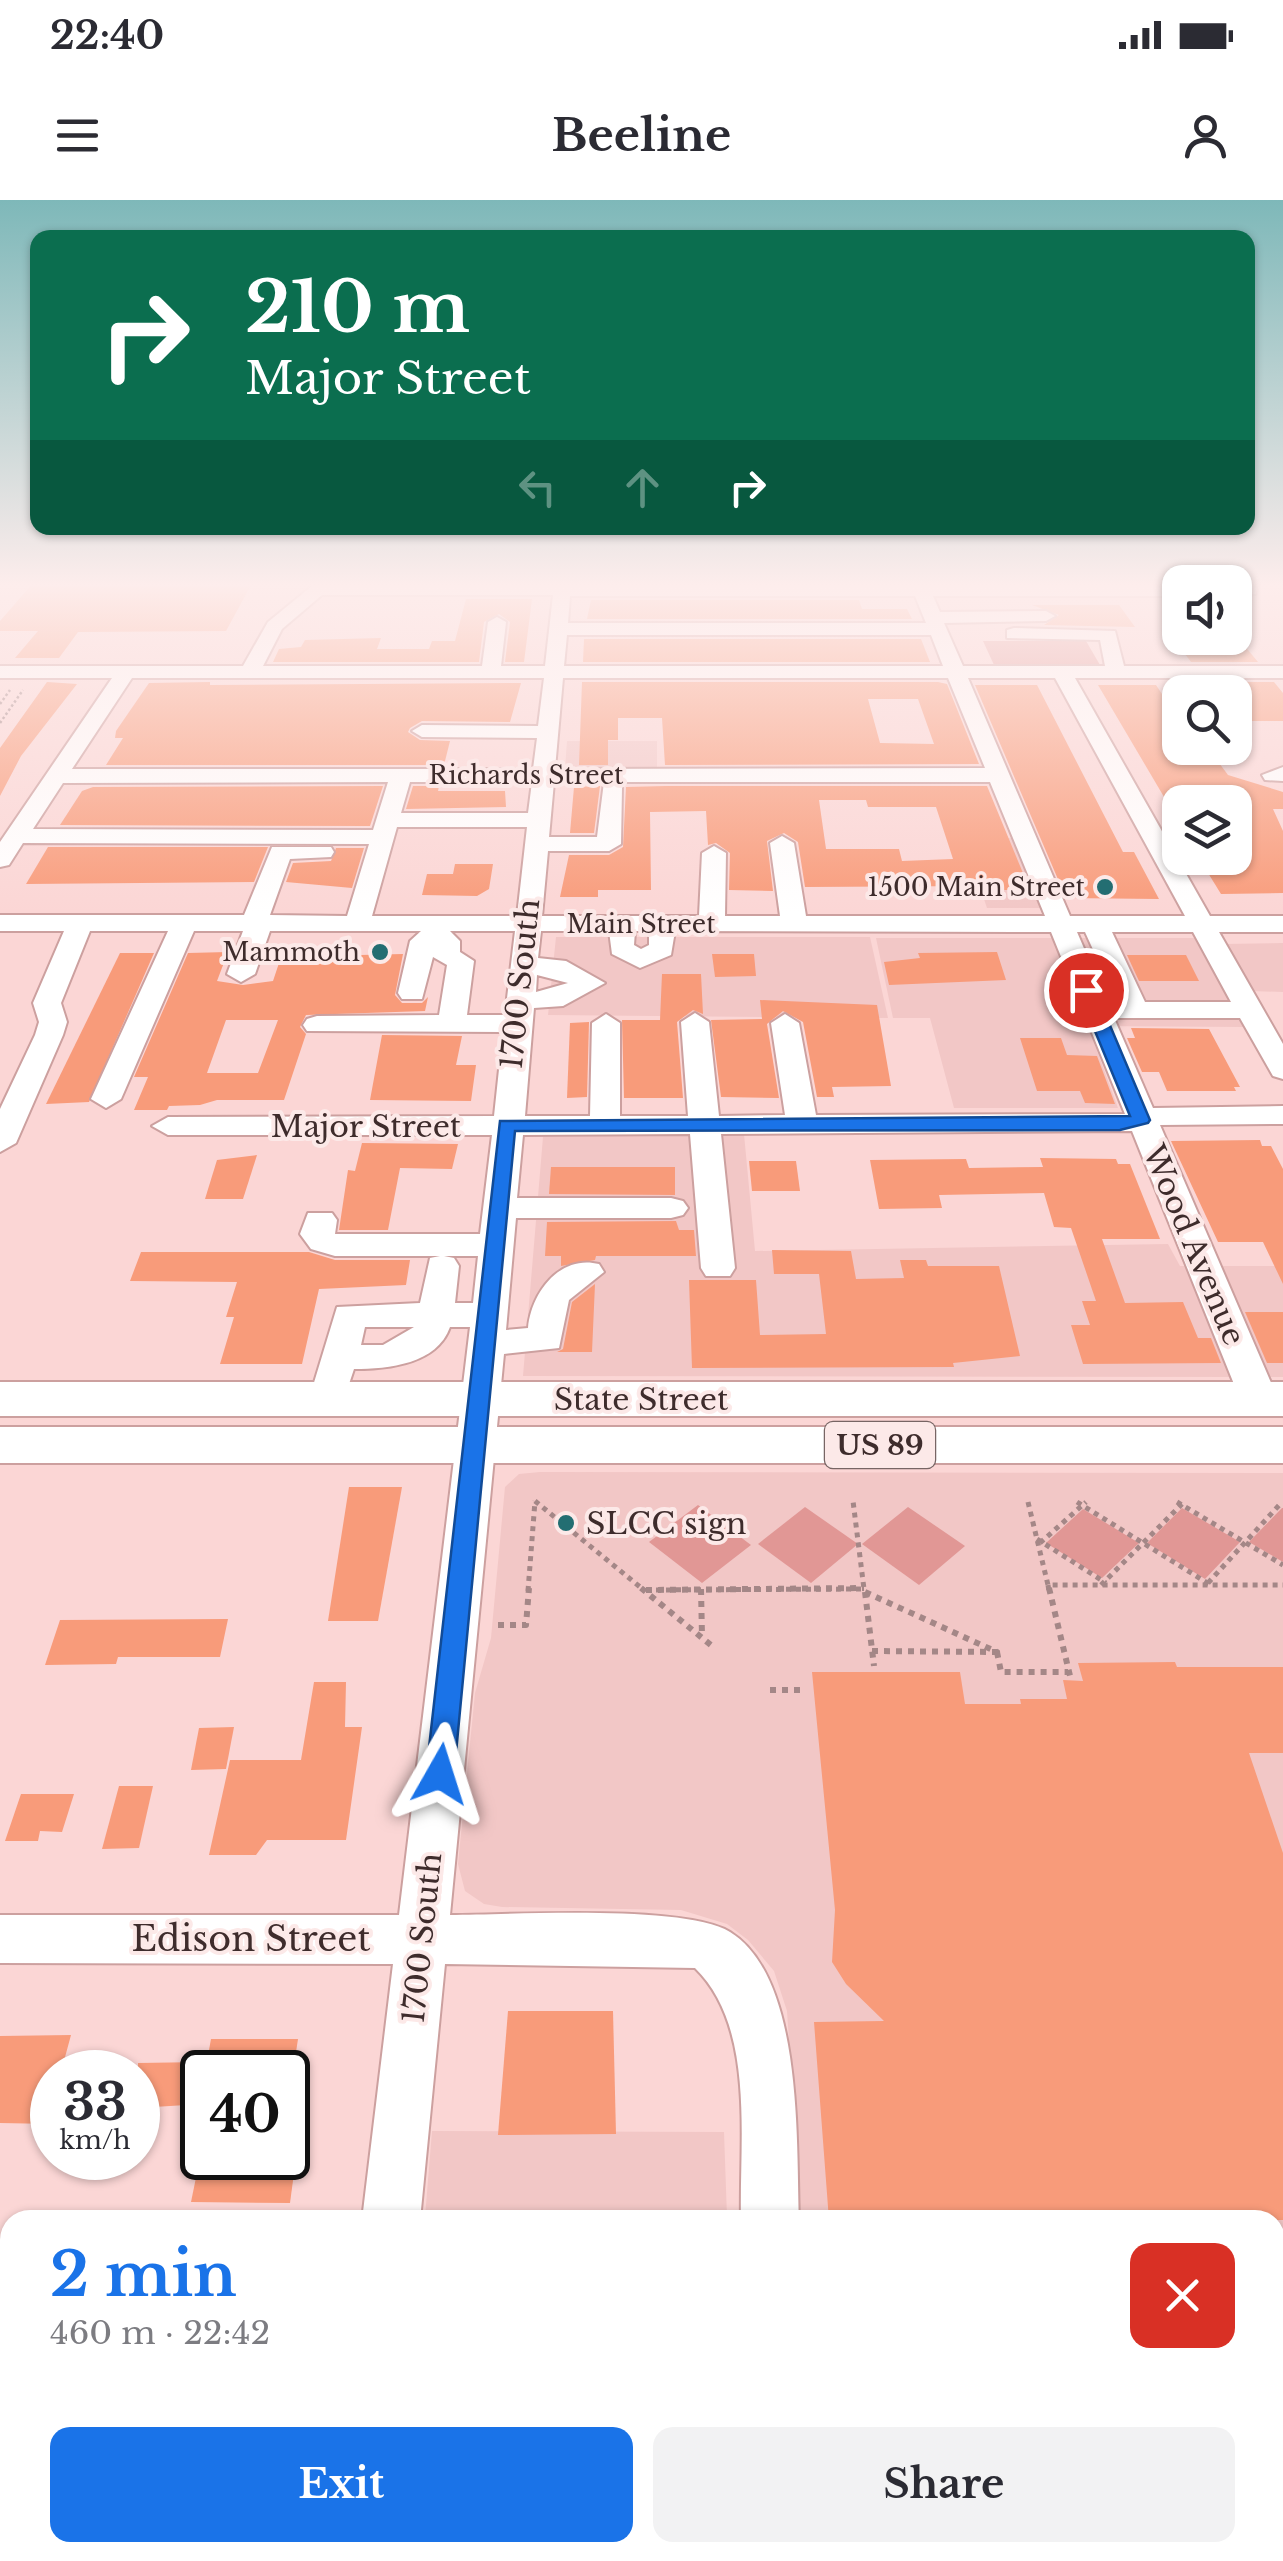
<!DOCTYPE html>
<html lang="en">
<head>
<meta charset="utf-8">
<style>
  body { margin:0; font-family:"Libre Baskerville",serif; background:#f2f2f3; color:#2b2b33; height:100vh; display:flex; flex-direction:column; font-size:38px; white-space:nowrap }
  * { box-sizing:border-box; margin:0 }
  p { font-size:32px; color:#7c7c81 }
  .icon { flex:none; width:55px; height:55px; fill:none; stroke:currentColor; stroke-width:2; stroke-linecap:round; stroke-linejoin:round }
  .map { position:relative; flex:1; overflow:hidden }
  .details { position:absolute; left:0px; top:2010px; width:1285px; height:352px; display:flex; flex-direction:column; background:#fff; border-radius:30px 30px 0 0; box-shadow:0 2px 8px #0004 }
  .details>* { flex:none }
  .top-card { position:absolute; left:30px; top:30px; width:1225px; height:305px; border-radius:20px; box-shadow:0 2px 8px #0004; background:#0b6e4f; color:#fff; overflow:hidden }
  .buttons { position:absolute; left:1162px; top:365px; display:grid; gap:20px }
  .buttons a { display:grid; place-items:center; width:90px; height:90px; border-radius:20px; background:#fff; box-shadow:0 2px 8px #0004; font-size:50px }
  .speed { position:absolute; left:30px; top:1850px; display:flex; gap:20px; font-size:50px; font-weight:700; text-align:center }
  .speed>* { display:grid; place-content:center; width:130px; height:130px; border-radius:50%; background:#fff; box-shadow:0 2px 8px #0004; line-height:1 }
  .speed small { font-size:25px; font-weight:400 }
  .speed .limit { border:5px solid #111; border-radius:15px; background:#fff; color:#111 }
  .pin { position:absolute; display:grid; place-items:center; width:85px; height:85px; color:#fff; margin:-42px; border:5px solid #fff; border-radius:50%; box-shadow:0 2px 10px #0007 }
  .me { position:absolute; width:110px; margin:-55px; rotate:6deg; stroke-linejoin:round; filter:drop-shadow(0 0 8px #0008) }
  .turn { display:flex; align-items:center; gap:35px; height:210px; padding:0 50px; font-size:45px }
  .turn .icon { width:130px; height:130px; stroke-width:2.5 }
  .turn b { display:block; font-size:70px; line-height:85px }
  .lanes { display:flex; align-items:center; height:95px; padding:0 50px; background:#0003; justify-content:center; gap:50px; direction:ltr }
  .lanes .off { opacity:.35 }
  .round { display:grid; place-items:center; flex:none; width:105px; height:105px; border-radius:20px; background:#f2f2f3 }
  .headline { display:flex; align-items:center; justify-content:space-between; height:170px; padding:0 50px }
  h1 { font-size:60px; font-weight:700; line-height:75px; color:#1a73e8 }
  .cta { display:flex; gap:20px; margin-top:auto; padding:20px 50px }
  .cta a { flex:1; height:115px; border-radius:20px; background:#1a73e8; color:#fff; font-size:40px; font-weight:700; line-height:115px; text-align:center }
  .cta a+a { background:#f2f2f3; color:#2b2b33 }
  .status { display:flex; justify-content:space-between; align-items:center; height:70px; padding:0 50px; background:#fff; direction:ltr }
  .status svg { height:28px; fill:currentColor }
  header { display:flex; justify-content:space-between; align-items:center; height:130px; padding:0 50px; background:#fff; font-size:45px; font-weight:700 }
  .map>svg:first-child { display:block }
</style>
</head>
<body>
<div class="status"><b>22:40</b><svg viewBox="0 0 49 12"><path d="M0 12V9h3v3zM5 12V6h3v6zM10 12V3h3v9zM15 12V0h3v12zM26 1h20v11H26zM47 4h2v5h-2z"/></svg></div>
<header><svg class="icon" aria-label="menu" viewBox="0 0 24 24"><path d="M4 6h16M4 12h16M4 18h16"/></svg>Beeline<svg class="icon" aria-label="person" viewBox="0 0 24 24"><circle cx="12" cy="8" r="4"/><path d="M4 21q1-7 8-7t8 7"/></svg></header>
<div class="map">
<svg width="1283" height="2361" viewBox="0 0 1283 2361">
  <rect width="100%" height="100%" fill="#fbd6d5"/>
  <g fill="#f2c7c6">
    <polygon points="567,541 657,541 657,569 565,569"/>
    <polygon points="963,638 1013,638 1040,708 987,708"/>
    <polygon points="556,737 870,737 888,818 548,815"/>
    <polygon points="876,738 1194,738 1244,827 1088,826 1118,908 954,908 930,818 893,818"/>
    <polygon points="1283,743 1283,792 1251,791 1223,744"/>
    <polygon points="744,934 755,1051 1168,1044 1180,1066 1283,1066 1283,1177 523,1176 543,937"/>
    <polygon points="540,1272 1283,1273 1283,2361 825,2361 824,2353 1275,2352 1275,2020 801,2020 787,1811 774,1771 748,1740 727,1724 681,1710 502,1707 484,1704 465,1691 458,1664 475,1493 491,1438 505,1287 519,1274"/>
    <polygon points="432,1931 724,1932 727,2017 425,2017"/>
  </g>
  <g fill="#e19795">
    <polygon points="983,441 1086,441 1100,465 994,465"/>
    <polygon points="698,1305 751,1345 702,1383 649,1342"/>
    <polygon points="805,1307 858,1344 811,1383 758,1344"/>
    <polygon points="908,1307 965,1346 919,1385 862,1344"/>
    <polygon points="1182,1308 1240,1342 1205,1379 1147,1343"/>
    <polygon points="1282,1308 1283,1308 1283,1362 1249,1342"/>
    <polygon points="1083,1309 1139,1343 1102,1378 1046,1343"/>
  </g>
  <g fill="#f89b7a" fill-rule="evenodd">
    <polygon points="34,382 236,383 251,385 226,431 78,432 59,458 15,458 38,431 0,431 0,421"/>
    <polygon points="466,399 532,399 524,462 505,462 510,422 499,414 484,422 479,462 273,462 279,449 301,447 305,440 381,438 377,449 429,449 432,441 455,441"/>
    <polygon points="591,400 859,400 862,409 907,409 912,419 587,419"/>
    <polygon points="1032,405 1119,405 1135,427 1044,425 1059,415"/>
    <polygon points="1173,438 1238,438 1258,462 1191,462"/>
    <polygon points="584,439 921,439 930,462 583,462"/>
    <polygon points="47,482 77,484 21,556 0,596 0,548"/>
    <polygon points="210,482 210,485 521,483 510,522 422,521 410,528 408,532 420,540 450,541 444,565 106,565 123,538 115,538 116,531 149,483"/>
    <path d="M582,482H938L947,484L979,564L665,565L662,518H618V540H608V565H579ZM868,499H918L934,544L880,543Z"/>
    <polygon points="1206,482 1274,482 1283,493 1283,521 1250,521 1235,505 1235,492 1214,492"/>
    <polygon points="975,485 1037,485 1123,652 1134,652 1159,699 1066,698"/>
    <polygon points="1098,485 1156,485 1180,521 1180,548 1208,548 1228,575 1283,592 1283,609 1273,609 1283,631 1283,693 1221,694 1200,660 1251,660 1235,632 1235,602 1167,602"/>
    <polygon points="383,586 370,626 60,625 82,591 93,587"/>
    <polygon points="413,586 439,586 438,591 505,591 506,607 406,609"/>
    <polygon points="600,586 594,633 570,633 574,587"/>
    <path d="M666,586H987L1030,690H984L982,686L805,687L798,642L784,633L767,641L773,691L729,690L730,653L716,643L708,645L706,611L650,612L651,690H598V697H560L569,655H609L623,647L626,587ZM819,600H866L868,607H936L953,659L902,661L899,649H826Z"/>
    <polygon points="48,647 268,647 254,682 26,684"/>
    <polygon points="336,648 364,648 352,688 286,682 293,663 331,661"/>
    <polygon points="455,664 493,664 489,689 477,696 422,695 427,674 453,674"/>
    <path d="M283,751H318L317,756L403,754L395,795L402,803H422L428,797L425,811L306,815L300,827L306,834L284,900H217L200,905L169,906L167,910H134L148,877H134L188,753L228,752L217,781L243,785L273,781ZM226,820H278L258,873H207Z"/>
    <polygon points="997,752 1006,780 889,785 884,762 920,758 918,753"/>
    <polygon points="120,753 154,753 89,902 46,904"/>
    <polygon points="712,754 754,754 756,776 715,777"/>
    <polygon points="1127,755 1186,755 1199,781 1139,781"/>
    <polygon points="662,774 701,774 703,814 693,810 677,822 683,898 624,898 622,820 660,820"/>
    <polygon points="760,800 877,805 891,886 832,887 834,897 817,897 803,822 783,811 767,824 779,898 721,897 711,820 762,819"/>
    <polygon points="589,822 587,897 567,898 570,823"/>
    <polygon points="1131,828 1209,829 1240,887 1234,887 1236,891 1167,891 1159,872 1142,872 1127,838 1135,838"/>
    <polygon points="382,835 462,836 456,865 476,865 471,901 370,900"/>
    <polygon points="1020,838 1061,838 1067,855 1097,856 1115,904 1085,903 1080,891 1037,891"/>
    <polygon points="1260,940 1262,946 1271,946 1283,969 1283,1084 1263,1042 1218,1042 1171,941"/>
    <polygon points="362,943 458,944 452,969 400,968 388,1030 339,1030 348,970 355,971"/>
    <polygon points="257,955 243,999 205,999 217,960"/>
    <polygon points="1040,958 1116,959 1118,964 1130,964 1160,1039 1102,1039 1125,1103 1183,1102 1198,1138 1211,1138 1221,1163 1083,1164 1071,1125 1090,1125 1082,1101 1096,1101 1071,1028 1054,1027 1044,993 939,995 942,1008 879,1009 870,960 966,959 969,968 1043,967"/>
    <polygon points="749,961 796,961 800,991 752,991"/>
    <polygon points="551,967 675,967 675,995 549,994"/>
    <polygon points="676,1021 679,1030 694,1030 696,1056 596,1056 595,1060 561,1066 561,1056 545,1056 547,1022"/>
    <polygon points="772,1050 851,1051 856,1079 904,1078 900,1060 926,1060 928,1066 999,1066 1020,1156 953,1163 954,1167 692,1168 689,1080 756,1080 760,1135 826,1134 819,1074 774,1074"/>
    <polygon points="141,1052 309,1052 335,1060 410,1060 406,1085 319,1089 302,1164 220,1164 234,1117 226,1117 237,1082 130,1081"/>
    <polygon points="595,1084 592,1152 557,1152 563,1149 572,1102"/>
    <polygon points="1245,1112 1283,1112 1283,1163 1267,1163"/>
    <polygon points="349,1287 402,1287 378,1421 328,1421"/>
    <polygon points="228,1419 220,1457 118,1457 116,1464 45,1465 60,1420"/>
    <polygon points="1175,1462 1177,1467 1283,1467 1283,1553 1249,1553 1283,1653 1283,2020 829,2020 814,1822 884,1821 846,1784 832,1762 835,1710 812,1472 960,1472 965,1504 1021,1504 1020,1499 1067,1499 1063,1480 1083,1481 1078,1463"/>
    <polygon points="314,1482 346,1482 345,1527 362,1527 346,1640 267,1640 256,1655 209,1655 230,1560 301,1560"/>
    <polygon points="234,1527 226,1569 191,1570 199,1528"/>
    <polygon points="119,1586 153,1586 139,1648 102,1649"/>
    <polygon points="21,1594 74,1594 62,1632 40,1631 38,1641 5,1641"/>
    <polygon points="508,1811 613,1811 616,1934 498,1935"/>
    <polygon points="71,1835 61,1872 52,1872 52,1924 0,1923 0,1836"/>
    <polygon points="211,1839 298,1839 293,1872 205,1872"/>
    <polygon points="202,1862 202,1904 138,1908 138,1863"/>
    <polygon points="200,1958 296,1958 290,2003 191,2002"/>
  </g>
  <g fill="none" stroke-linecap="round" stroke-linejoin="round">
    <g stroke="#cca09f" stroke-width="4">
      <g id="minor">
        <path d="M554,382L1180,386V396H933L940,412L1046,411L1055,416L1046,421L944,423L963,466H1105L1100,440L1007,438V430L1014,428L1115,431L1124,466H1283V478H1075L1210,716H1283V732H1219L1283,844V879L1273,876L1240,818H1114L1153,908L1283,906V924L1160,925L1278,1199L1272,1208L1259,1212L1246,1208L1240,1199L1132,931L721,934L735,1068L730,1076H706L701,1068L690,934L523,935L517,998H671L683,1001L688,1008L683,1015L671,1018H516L506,1130L528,1128C531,1093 560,1054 599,1064L604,1072L569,1100L559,1148L504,1154L450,1715C511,1715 684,1704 730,1732C804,1778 796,1944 799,2020H741C739,1941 756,1827 695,1768L445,1764L420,2020H362L393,1764L0,1763V1715H399L470,1127H450C437,1164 389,1169 354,1169L341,1208L328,1212L315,1208L309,1199L337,1107L420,1103L430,1058L440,1056H335L311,1049L300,1034L308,1013H332L337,1020L335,1034H480L492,935H168L152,926L168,917L494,916L503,832L307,831L303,825L307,819L317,816L439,815L447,765L433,757L422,799H402L398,793L410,741L421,731H270L255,774L241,782L227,774L243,731H194L121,899L106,908L91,899L168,731H90L61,803L67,822L63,835L16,943L0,952V909L35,835L39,822L33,803L64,731H0V715H244L272,647H331L334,652L331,657L290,659L270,715L347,716L369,644L23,643L9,665L0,667V642L112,478H0V466H243L268,422L312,386ZM322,395H553L545,466H501L506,422L497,417L488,422L482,466H263L282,429ZM570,396H915L926,423H568ZM567,435H931L943,466H564ZM132,478H544L538,526L422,525L412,531L422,537L537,538L533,569H72ZM563,478H948L985,568L555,569ZM968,478H1055L1185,716H1070ZM388,582L373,630L33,629L63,583ZM410,582H532L528,613H401ZM554,582H604L597,637H549ZM618,582H990L1045,716H806L794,643L782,636L770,643L780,716H725L726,653L714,646L702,653L699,716H542L548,651H609L621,644L622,587ZM397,627H527L517,716H372ZM450,731H515L505,815H467L474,761L460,752V741ZM541,731H609L612,754L640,768L671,755L675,731L1051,732L1125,914L816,915L799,823L785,814L771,823L785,915L719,916L709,822L695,813L681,822L688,916H620V823L606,814L592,823L590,916H525L534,808L563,806L605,783L566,761L538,758ZM635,731H649V745L641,749L634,745ZM1077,732H1085L1117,802H1107ZM1112,732H1193L1231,802H1145ZM537,775L568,783L536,792ZM444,1056H478L473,1103H455L459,1066L454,1058ZM365,1127H414L383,1145H361Z"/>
        <polygon points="1258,382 1256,394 1235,395 1235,385"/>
        <polygon points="1283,567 1283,581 1265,580 1262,575"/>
        <polygon points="321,2352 389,2352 388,2361 320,2361"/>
        <polygon points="754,2352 822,2352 823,2361 755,2361"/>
      </g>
    </g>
    <g stroke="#cca09f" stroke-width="4">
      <g id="major">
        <rect x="0" y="1182" width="1283" height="34"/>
        <rect x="0" y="1227" width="1283" height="36"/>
      </g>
    </g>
    <g stroke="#a48787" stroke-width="2.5" stroke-dasharray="2.5 2.5" stroke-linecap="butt">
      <polyline points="277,382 287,382"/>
      <polyline points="0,504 10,490"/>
      <polyline points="0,523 23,490"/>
    </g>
    <g stroke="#a48787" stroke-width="5" stroke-dasharray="5 5" stroke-linecap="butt">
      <polyline points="535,1301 645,1391"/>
      <polyline points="1028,1302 1048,1385 1283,1385"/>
      <polyline points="1077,1302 1209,1384"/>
      <polyline points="1177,1302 1283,1365"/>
      <polyline points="1037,1339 1106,1383"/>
      <polyline points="1040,1343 1086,1302"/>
      <polyline points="1208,1383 1282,1302"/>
      <polyline points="1048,1385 1049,1391"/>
      <polyline points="1101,1385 1182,1304"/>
      <polyline points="646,1390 864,1389 853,1301"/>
      <polyline points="528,1391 535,1301"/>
    </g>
    <g stroke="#a48787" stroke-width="6" stroke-dasharray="6 6" stroke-linecap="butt">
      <polyline points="641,1388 712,1446"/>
      <polyline points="1049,1388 1071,1480"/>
      <polyline points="701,1389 702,1436"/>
      <polyline points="646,1390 864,1388"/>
      <polyline points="865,1392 997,1452 872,1451"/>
      <polyline points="865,1392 874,1466"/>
      <polyline points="498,1425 526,1425 529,1388"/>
      <polyline points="997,1452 1001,1472 1068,1472"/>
      <polyline points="770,1490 802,1490"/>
    </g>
    <g stroke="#a48787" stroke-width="8" stroke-dasharray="8 8" stroke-linecap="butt">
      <polyline points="983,2352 990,2361"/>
      <polyline points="1056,2352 1057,2361"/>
      <polyline points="1241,2352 1243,2361"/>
    </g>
    <use href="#minor" fill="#fff" fill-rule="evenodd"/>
    <use href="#major" fill="#fff" fill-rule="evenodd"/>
  </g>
  <linearGradient id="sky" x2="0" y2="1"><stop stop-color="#7eb8b9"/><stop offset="0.54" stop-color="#fdedec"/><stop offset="1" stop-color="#fdedec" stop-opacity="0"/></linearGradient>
  <rect width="1283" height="713" fill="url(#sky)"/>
  <polygon fill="#1a73e8" stroke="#114b97" stroke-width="2.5" points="1086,785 1095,790 1150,920 1148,923 1120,930 515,931 454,1574 450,1583 440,1587 430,1583 426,1574 500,921 1130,916 1078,790"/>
  <g fill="#236e72" stroke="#fce9e8" stroke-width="4">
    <circle cx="1105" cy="687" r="10"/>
    <circle cx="380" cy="752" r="10"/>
    <circle cx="566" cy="1323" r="10"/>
  </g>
  <g text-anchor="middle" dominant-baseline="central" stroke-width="8" stroke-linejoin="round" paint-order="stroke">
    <g font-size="25" fill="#3e2c2c" stroke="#fce9e8">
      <text x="526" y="575">Richards Street</text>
      <text x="641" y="724">Main Street</text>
    </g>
    <g font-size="25" fill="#3e2c2c" stroke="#fce9e8" text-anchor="end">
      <text x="1085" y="687">1500 Main Street</text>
      <text x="360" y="752">Mammoth</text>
    </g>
    <rect fill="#fce9e8" stroke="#776564" stroke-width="2.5" x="825" y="1222" width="110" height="46" rx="8"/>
    <g font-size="28" font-weight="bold" fill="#3e2c2c">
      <text x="880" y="1245">US 89</text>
    </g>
    <g font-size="30" fill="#3e2c2c" stroke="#fce9e8">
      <text transform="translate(520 784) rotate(-84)">1700 South</text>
      <text x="366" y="926">Major Street</text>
      <text transform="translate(1194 1045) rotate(67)">Wood Avenue</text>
      <text x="641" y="1199">State Street</text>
      <text transform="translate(422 1738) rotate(-84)">1700 South</text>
    </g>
    <g font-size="30" fill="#3e2c2c" stroke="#fce9e8" text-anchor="start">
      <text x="586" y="1323">SLCC sign</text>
    </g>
    <g font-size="35" fill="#3e2c2c" stroke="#fce9e8">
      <text x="251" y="1738">Edison Street</text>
    </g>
  </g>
</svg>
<div class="buttons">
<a><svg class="icon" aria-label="sound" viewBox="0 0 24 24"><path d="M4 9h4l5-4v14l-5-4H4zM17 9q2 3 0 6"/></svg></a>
<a><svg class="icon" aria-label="search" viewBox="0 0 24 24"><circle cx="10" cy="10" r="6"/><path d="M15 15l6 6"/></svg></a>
<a><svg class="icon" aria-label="layers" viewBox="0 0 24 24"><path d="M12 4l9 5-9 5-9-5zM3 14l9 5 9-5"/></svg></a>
</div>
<div class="speed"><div>33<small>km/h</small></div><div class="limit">40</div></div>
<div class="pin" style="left:1086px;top:790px;background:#d93025"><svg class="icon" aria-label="arrive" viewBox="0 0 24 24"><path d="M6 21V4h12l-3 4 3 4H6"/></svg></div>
<svg class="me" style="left:440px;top:1574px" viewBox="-20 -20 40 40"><path d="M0-17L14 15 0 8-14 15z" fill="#1a73e8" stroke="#fff" stroke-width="4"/></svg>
<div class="top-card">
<div class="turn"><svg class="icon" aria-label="right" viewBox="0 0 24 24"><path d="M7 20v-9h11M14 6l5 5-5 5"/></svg><div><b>210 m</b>Major Street</div></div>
<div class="lanes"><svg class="icon off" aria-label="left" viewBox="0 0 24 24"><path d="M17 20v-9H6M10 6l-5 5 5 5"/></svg><svg class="icon off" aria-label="ahead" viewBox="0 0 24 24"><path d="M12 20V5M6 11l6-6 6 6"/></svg><svg class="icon" aria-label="right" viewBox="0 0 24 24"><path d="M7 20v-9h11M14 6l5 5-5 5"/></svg></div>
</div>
<section class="details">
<div class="headline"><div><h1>2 min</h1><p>460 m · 22:42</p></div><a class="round" style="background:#d93025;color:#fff"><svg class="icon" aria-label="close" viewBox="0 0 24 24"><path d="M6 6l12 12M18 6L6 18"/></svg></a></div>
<div class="cta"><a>Exit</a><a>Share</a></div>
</section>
</div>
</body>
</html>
